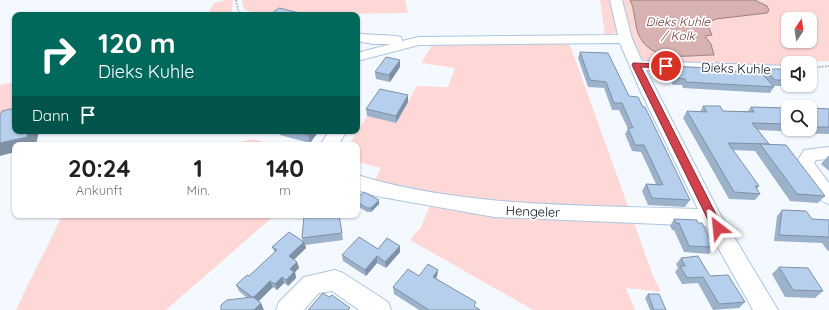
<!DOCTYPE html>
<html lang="de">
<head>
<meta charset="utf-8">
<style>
  body { margin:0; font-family:Quicksand,sans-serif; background:#f2f2f2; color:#222; height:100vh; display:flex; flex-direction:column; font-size:15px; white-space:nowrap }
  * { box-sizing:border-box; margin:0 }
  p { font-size:13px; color:#767676 }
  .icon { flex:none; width:22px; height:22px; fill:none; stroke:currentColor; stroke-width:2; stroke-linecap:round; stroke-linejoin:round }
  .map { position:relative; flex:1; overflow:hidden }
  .side { position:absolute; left:12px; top:142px; width:348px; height:76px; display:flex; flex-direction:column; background:#fff; border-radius:8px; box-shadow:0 1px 3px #0004 }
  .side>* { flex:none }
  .guide { position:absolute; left:12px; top:12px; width:348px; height:122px; border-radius:8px; box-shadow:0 1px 3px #0004; background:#00695c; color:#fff; overflow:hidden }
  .needle { width:26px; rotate:13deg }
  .buttons { position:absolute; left:781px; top:12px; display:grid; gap:8px }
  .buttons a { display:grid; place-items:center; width:36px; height:36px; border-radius:8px; background:#fff; box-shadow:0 1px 3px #0004; font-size:20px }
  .pin { position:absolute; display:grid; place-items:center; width:34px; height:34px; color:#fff; margin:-17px; border:2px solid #fff; border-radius:50%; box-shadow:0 1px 4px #0007 }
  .me { position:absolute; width:44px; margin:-22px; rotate:331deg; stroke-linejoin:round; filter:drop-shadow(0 0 3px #0008) }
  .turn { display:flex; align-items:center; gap:14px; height:84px; padding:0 20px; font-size:18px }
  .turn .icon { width:52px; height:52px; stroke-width:2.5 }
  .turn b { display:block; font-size:28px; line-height:34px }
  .then { display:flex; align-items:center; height:38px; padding:0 20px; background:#0003; gap:8px; font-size:15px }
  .eta { display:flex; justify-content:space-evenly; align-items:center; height:68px; text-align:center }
  .eta b { font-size:24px; font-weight:700; line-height:28px }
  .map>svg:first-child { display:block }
</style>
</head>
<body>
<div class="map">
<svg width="829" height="310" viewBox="0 0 829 310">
  <rect width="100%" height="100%" fill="#f4f9ff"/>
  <g fill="#fed8d6" fill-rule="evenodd">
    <polygon points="227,0 233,0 232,11 236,15 207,15 214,3"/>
    <polygon points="242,0 405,0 408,13 266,15 244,10"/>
    <polygon points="600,0 612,0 617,29 617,33 605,35"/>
    <path d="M623,0H630L633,7L635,25L699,55H714L711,44L705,36L709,22L716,19L743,15L762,2L755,0H829V61L788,63V66L649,61L641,59L629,37ZM788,19H810V41H788Z"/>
    <polygon points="569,42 629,209 478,203 373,184 381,168 357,162 357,145 349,145 367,116 396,123 417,86 448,87 455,68 421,63 432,45"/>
    <polygon points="15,82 15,112 0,118 0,85"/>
    <polygon points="253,139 275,145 227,145"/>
    <polygon points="431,203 633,220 652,273 661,292 626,288 635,310 533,310 410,240 421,227"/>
    <path d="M62,215H275L166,310H16C30,278 48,247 62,215Z"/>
  </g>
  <path fill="#d7b2b1" stroke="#998284" d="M630,0H755L767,6L769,10L767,13L716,19L709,22L708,26L712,35L705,36L711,44L714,55C687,55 650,64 638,33C634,22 635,10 630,0Z"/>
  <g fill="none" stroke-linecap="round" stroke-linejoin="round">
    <g stroke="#acc5e2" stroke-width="2">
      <g id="minor">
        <path d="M610,0H622L632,39L642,61L788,66V74L646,70L719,212L778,310H753L706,226L494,217L376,196L357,190V175C466,208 585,205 698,209L640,90L620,43L419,45L357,61V53L391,44H373L357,41V33C371,36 387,34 401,37L402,41L419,37L618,35Z"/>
        <polygon points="329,131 343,131 345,134 338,145 320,145"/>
        <path d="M829,147V159L816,160L814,163L829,183V204C813,200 803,177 796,163L804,150Z"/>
        <polygon points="335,270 343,273 388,302 391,310 359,310 332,291 319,293 304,310 276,310 279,302 304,277"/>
      </g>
    </g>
    <g stroke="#a8aeb5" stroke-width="2" stroke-dasharray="1.5 1.5" stroke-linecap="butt">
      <polyline points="236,0 238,10 242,15"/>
      <polyline points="810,68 829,66"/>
    </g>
    <use href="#minor" fill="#fff" fill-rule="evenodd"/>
  </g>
  <g fill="#9cb2cb">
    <polygon points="580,52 629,96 690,200 685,207 648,205 642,191 646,184 656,184 641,152 632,151 625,134 628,129 619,110 612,110 604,88 588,87 578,58"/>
    <polygon points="400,60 400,67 390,82 376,79 375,72"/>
    <polygon points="668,66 733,71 762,74 765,69 788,72 788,85 802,85 801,86 773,86 774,87 770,93 683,88 682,85 673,85 666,73"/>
    <polygon points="408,95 408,102 396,123 367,116 366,109"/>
    <polygon points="703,106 723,111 748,111 751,107 788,108 788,129 810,129 810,108 829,109 829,134 783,133 781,131 758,130 769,144 825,196 818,203 790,201 755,151 733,150 759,186 757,189 760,194 755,200 729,199 683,118 687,111 700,112"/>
    <polygon points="279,131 319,131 310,143 280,135"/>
    <polygon points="828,156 829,156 829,171 821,164"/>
    <polygon points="357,198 379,200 379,204 371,212 367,212 357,206"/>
    <polygon points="782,210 812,219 829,220 829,251 828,251 822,243 774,241 777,216"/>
    <polygon points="339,215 343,240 305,245 306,248 294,260 297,262 299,268 295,272 296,278 288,286 284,283 277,290 273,287 258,301 247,298 239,291 236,285 249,276 275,253 272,247 303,241 302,238"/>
    <polygon points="674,219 698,223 714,247 709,254 684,252 674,230 672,230 670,226"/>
    <polygon points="378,249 400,252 386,268 377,263 366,276 343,261 342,255"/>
    <polygon points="681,258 710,276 745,302 739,308 713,310 698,283 682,284 675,272 678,268 676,264"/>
    <polygon points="779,267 823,291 815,298 785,297 772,274"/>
    <polygon points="438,270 437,276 436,278 480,310 419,310 394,294 393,287 419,276"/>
    <polygon points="648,294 666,310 650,310 645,298"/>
  </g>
  <g fill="#7f91a5">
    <polygon points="400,60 400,67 390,82 389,75"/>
    <polygon points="408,95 408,102 396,123 396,116"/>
    <polygon points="28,131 39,131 36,145 15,145 15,152 0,156 0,143"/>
    <polygon points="312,131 319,131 310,143 308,135"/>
    <polygon points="379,200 379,204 371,212 371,208"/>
    <polygon points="304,242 306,248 291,262 289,256"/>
    <polygon points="400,246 400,252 386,268 385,262"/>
    <polygon points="377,256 377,263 366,276 365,270"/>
    <polygon points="297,262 299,268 295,272 296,278 288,286 286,280 290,269"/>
    <polygon points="438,270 437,276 433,283 433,277"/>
    <polygon points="282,277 284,283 277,290 275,284"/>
    <polygon points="270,281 273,287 256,304 253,298"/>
    <polygon points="261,303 264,310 254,310"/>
  </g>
  <g fill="#b5cfec" stroke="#7f91a5">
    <polygon points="279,8 308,15 269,15"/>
    <polygon points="580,52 608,53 629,96 638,97 643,107 645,107 690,200 652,198 646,184 663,185 644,145 635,145 628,128 633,128 622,103 614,103 606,82 590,80"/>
    <polygon points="386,57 400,60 389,75 375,72"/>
    <polygon points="668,66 732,69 733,71 760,71 774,87 686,82 685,79 676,78"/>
    <polygon points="765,69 780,69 788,72 788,80 775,80"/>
    <polygon points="380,89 408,95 396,116 366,109"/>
    <polygon points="703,106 720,106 723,111 754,112 751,107 788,108 788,127 786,124 752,123 769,144 728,143 759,186 755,186 760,194 734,192 687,111 707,112"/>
    <polygon points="15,108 15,131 28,131 27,137 0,143 0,116 2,111"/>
    <polygon points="810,108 829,109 829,127 810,127"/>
    <polygon points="290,131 312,131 308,135"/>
    <polygon points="760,144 786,145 825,196 797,194"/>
    <polygon points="364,192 379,200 371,208 367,208 357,202 357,198"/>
    <polygon points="782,210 806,211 812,219 829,220 829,238 828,237 779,235"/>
    <polygon points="314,215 339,215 342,233 302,238 304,216"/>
    <polygon points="674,219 697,220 698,223 702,223 714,247 689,246 679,223 676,223"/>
    <polygon points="289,232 304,242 289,256 297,262 290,269 294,272 286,280 282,277 275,284 270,281 254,297 252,297 236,285 247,275 249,276 277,250 272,247"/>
    <polygon points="359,237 378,249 387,238 400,246 385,262 377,256 365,270 342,255"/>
    <polygon points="698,256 710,276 728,275 745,302 719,304 703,277 687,278 680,266 685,266 681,258"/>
    <polygon points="428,264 438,270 433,277 476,302 474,306 480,310 429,310 393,287 408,269 419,276"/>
    <polygon points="779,267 808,268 823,291 793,290"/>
    <polygon points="323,293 329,297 332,295 350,308 348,310 308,310"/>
    <polygon points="648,294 659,294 666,310 654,310"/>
    <polygon points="253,297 261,303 254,310 221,310 221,305 227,300"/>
  </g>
  <polygon fill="#d2424d" stroke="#882b32" points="633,63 666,64 670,66 666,68 641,67 723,228 721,232 714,232 632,65"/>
  <g text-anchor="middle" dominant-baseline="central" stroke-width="3.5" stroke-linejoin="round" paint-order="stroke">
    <g font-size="12" font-style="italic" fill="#6c3839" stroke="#fff">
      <text x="678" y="21">Dieks Kuhle<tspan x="678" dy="14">/ Kolk</tspan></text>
    </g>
    <g font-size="13" fill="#09111b" stroke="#fff">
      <text transform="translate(736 68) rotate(2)">Dieks Kuhle</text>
      <text transform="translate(533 211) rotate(2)">Hengeler</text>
    </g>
  </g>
</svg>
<div class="buttons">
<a><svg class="needle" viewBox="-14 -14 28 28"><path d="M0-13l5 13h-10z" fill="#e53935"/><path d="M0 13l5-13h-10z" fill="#767676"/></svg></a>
<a><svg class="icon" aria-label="sound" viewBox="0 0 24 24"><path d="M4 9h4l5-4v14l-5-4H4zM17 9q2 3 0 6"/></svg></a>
<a><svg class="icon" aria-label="search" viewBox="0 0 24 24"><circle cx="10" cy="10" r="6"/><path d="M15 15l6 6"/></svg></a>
</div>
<div class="pin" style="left:666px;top:66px;background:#d93025"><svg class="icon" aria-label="arrive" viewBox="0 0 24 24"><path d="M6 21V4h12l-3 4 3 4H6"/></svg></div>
<svg class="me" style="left:718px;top:228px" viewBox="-20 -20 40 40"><path d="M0-17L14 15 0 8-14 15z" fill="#d2424d" stroke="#fff" stroke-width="4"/></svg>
<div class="guide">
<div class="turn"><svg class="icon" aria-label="right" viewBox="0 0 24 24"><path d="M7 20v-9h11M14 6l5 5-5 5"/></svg><div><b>120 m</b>Dieks Kuhle</div></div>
<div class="then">Dann<svg class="icon" aria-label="arrive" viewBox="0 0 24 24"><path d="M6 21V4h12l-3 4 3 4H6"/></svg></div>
</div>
<section class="side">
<div class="eta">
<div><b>20:24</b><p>Ankunft</p></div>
<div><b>1</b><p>Min.</p></div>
<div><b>140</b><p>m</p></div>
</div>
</section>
</div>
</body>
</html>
